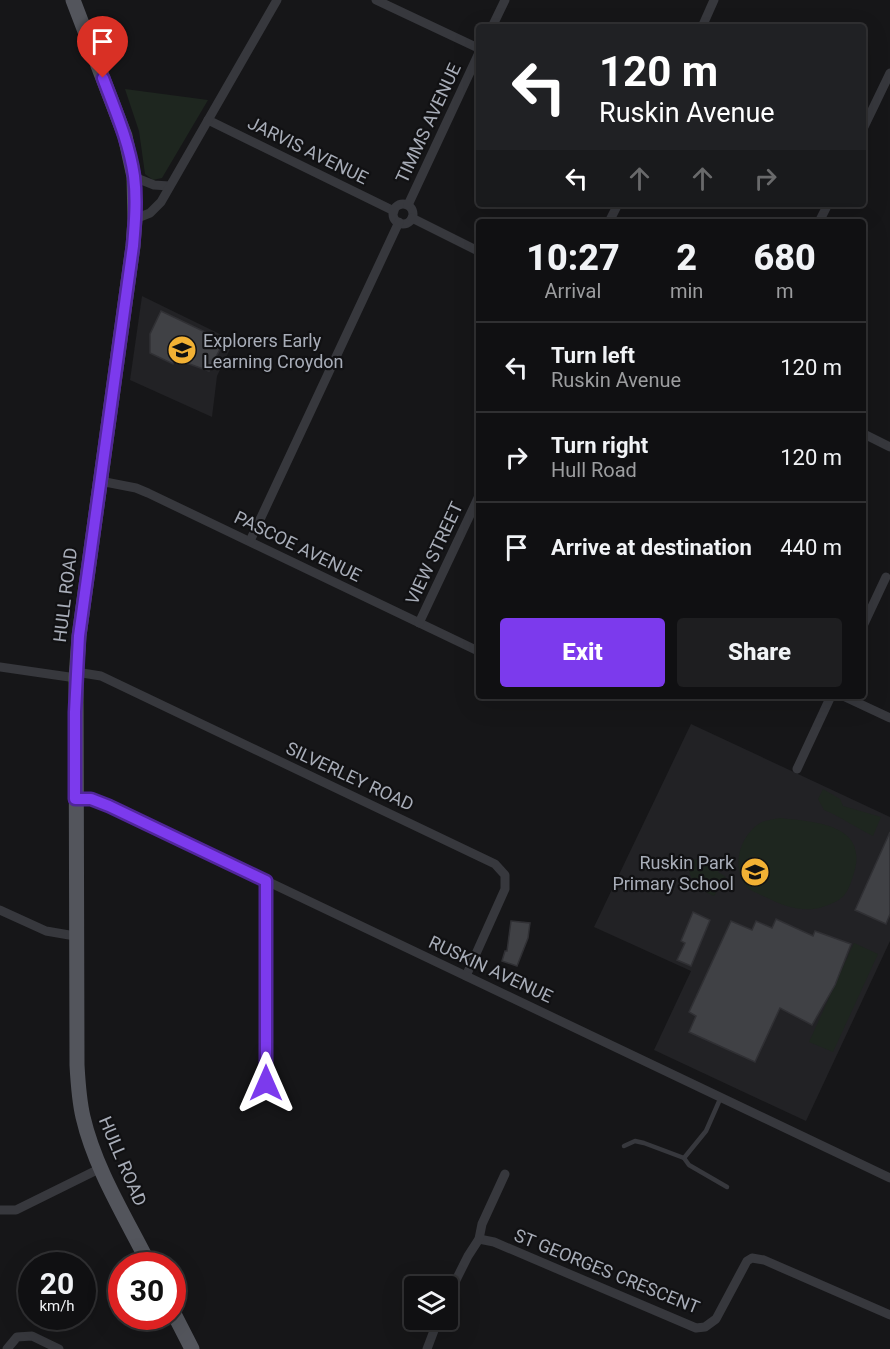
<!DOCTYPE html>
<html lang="en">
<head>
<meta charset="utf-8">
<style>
  body { margin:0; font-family:Roboto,sans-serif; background:#1e1e20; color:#f1f3f6; height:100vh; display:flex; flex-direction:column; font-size:22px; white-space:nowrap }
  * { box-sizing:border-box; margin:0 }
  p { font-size:20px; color:#9c9d9f }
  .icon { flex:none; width:33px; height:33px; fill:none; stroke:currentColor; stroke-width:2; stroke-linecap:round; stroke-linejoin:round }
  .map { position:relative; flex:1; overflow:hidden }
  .panel { position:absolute; left:476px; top:219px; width:390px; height:480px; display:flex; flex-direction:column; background:#101012; border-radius:6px; box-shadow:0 6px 24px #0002,0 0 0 2px #303032 }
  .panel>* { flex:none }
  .top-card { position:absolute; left:476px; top:24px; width:390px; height:183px; border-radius:6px; box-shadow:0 6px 24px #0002,0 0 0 2px #303032; background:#202124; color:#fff; overflow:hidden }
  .tools { position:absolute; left:404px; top:1276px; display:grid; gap:12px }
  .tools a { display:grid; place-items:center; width:54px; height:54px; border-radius:6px; background:#101012; box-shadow:0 6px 24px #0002,0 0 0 2px #303032; font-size:30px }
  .speed { position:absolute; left:18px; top:1252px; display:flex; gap:12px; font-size:30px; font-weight:700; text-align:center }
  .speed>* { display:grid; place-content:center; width:78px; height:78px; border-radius:50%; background:#101012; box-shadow:0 6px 24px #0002,0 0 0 2px #303032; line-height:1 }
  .speed small { font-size:15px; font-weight:400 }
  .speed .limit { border:9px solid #d22; background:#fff; color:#111 }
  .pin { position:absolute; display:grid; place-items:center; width:51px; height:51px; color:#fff; margin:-62px -26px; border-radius:50% 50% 50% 0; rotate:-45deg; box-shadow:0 0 6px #0007 }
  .pin .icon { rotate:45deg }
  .me { position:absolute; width:66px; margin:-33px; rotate:0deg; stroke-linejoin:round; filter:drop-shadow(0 0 4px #0008) }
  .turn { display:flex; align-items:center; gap:21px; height:126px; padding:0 24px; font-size:27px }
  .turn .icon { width:78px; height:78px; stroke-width:2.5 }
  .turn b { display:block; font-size:42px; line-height:51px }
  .lanes { display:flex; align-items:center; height:57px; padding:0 24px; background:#0003; justify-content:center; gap:30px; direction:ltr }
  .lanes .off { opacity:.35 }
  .eta { display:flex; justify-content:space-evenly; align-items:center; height:102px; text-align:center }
  .eta b { font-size:36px; font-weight:800; line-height:42px }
  .action { display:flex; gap:12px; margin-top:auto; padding:12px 24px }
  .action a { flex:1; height:69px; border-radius:6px; background:#7c3aed; color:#fff; font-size:24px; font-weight:800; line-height:69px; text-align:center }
  .action a+a { background:#1e1e20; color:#f1f3f6 }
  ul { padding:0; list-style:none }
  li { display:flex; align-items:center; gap:18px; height:90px; padding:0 24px; border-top:2px solid #303032 }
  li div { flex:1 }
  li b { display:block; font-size:22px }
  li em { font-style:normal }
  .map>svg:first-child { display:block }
</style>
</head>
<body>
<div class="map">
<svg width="890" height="1349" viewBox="0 0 890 1349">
  <rect width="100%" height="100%" fill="#161618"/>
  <g fill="#222225">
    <polygon points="142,296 234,341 217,376 212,417 130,380"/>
    <polygon points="691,724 890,817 890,941 806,1121 654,1050 691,971 594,927"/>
  </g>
  <g fill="#1e261f">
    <polygon points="125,89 208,100 162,178 153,180 145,174 139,131"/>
    <path d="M823,789L840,799L843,806L881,817L873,836C856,828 842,817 824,810L818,799Z"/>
    <path d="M780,818C813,822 869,823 854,873C850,885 848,896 835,902C807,916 788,908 761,895C755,892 746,889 743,882C732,861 742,833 762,822C767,820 775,819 780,818Z"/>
    <path d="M698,859L721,868L718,872L726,877L714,896C696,887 691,885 688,864L692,860Z"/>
    <polygon points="854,943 878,954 833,1052 809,1042"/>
  </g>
  <g fill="#404145" stroke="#303034" stroke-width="1.5">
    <polygon points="161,311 224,341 209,371 175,359 173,364 150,353 150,334"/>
    <polygon points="890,832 890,914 886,924 855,910"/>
    <polygon points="693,912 710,920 691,966 677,960 685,943 681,941"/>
    <polygon points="776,919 813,936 815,931 851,944 835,985 812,1025 780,1008 755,1062 689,1032 696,1016 689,1012 731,921 752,930 756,921 772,928"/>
    <polygon points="511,921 530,923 528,938 517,966 502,961 505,951 507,951"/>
  </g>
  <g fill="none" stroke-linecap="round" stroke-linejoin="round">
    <g stroke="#37383d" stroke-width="4.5">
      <polyline points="624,1146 635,1141 644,1143 684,1158 689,1165 727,1187"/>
      <polyline points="684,1158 706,1131 721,1097"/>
    </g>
    <g stroke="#37383d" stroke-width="9">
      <polyline points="376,0 478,48"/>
      <polyline points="492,27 505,0"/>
      <polyline points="702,27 714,0"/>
      <polyline points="208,120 394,211"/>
      <polyline points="862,131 890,73"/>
      <polyline points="134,177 154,185 169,186"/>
      <circle cx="403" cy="214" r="10"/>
      <polyline points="408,205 478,55"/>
      <polyline points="412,218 478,251"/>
      <polyline points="135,219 150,213 161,202 277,0"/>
      <polyline points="609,222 618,204"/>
      <polyline points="819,222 828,204"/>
      <polyline points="862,433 890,447"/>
      <polyline points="100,481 136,488 148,493 478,651"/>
      <polyline points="250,541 399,222"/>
      <polyline points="419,623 478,498"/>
      <polyline points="862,628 886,577"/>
      <polyline points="0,667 76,678"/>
      <polyline points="76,672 101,676 495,864 505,875 505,889 466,976"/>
      <polyline points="843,696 890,718"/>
      <polyline points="797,769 831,696"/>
      <polyline points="75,799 91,799 109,806 890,1178"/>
      <polyline points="0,910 46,931 75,936"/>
      <polyline points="266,1083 266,881"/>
      <polyline points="0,1210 16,1210 101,1168"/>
      <polyline points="479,1239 494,1242 696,1328 705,1327 716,1319 747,1261 752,1258 764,1260 890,1315"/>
      <polyline points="447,1298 468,1256 479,1239 482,1224 505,1174"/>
      <polyline points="7,1349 17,1337 32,1336 59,1349"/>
      <polyline points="427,1349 438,1320"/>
    </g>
    <g stroke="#53555c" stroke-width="15">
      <path d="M73,0L125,136L134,177L135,219L133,246L79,636L76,678L77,1065C78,1083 79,1100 83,1117C95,1169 126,1218 150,1266"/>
      <polyline points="172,1310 192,1349"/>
    </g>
  </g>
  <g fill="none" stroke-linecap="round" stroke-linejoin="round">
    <g stroke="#51269a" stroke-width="15">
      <path id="route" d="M103,78C115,110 129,142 134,176C137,199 135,223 133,246L79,636L75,712V799H91L109,806L266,881V1083"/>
    </g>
    <use href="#route" stroke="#7c3aed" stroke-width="10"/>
  </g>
  <defs>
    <g id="school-disc" transform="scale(1.5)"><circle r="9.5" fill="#f2b134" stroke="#111113"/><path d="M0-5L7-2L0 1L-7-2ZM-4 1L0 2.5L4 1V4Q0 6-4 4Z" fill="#111"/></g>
  </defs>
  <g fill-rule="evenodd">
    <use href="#school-disc" x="182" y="350"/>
    <use href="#school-disc" x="755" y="872"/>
  </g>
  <g text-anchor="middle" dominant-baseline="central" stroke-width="4.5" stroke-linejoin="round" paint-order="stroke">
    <g font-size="18" fill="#a8adb8" stroke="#111113">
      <text transform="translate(428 123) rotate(-65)">TIMMS AVENUE</text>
      <text transform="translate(308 150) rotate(26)">JARVIS AVENUE</text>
      <text transform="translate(298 546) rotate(26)">PASCOE AVENUE</text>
      <text transform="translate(434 553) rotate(-65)">VIEW STREET</text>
      <text transform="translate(65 595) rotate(-83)">HULL ROAD</text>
      <text transform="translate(350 776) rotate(25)">SILVERLEY ROAD</text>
      <text transform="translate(491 969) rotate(25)">RUSKIN AVENUE</text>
      <text transform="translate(123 1161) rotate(67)">HULL ROAD</text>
      <text transform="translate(607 1271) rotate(22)">ST GEORGES CRESCENT</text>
    </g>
    <g font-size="18" fill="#a8adb8" stroke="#111113" text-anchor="start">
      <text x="203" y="340">Explorers Early<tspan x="203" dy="21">Learning Croydon</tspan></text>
      <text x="734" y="862" text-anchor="end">Ruskin Park<tspan x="734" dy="21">Primary School</tspan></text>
    </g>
  </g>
</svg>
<div class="tools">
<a><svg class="icon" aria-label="layers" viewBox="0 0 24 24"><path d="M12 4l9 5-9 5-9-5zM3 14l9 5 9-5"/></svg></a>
</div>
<div class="speed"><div>20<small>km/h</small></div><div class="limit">30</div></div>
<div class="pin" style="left:103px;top:78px;background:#d93025"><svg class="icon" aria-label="arrive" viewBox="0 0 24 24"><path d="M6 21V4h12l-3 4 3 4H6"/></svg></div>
<svg class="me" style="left:266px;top:1083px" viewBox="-20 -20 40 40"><path d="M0-17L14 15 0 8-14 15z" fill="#7c3aed" stroke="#fff" stroke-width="4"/></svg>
<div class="top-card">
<div class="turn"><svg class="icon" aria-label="left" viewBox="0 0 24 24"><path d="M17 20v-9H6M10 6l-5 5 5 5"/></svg><div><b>120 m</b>Ruskin Avenue</div></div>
<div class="lanes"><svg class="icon" aria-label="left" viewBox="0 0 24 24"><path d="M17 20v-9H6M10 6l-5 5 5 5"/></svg><svg class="icon off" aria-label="ahead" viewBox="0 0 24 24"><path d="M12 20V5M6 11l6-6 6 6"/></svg><svg class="icon off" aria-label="ahead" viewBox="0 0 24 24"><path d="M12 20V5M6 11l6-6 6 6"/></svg><svg class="icon off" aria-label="right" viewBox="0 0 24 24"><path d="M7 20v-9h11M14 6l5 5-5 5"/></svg></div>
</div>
<section class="panel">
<div class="eta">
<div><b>10:27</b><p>Arrival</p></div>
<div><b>2</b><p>min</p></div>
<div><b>680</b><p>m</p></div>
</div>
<ul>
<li><svg class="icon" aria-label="left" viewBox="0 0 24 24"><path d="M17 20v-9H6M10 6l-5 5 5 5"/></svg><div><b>Turn left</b><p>Ruskin Avenue</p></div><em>120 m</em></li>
<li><svg class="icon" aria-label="right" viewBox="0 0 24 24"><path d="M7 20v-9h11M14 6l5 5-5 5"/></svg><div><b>Turn right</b><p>Hull Road</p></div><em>120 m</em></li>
<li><svg class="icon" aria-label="arrive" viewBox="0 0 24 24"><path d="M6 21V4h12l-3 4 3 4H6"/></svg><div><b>Arrive at destination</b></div><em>440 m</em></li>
</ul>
<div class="action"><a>Exit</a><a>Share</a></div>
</section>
</div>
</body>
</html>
